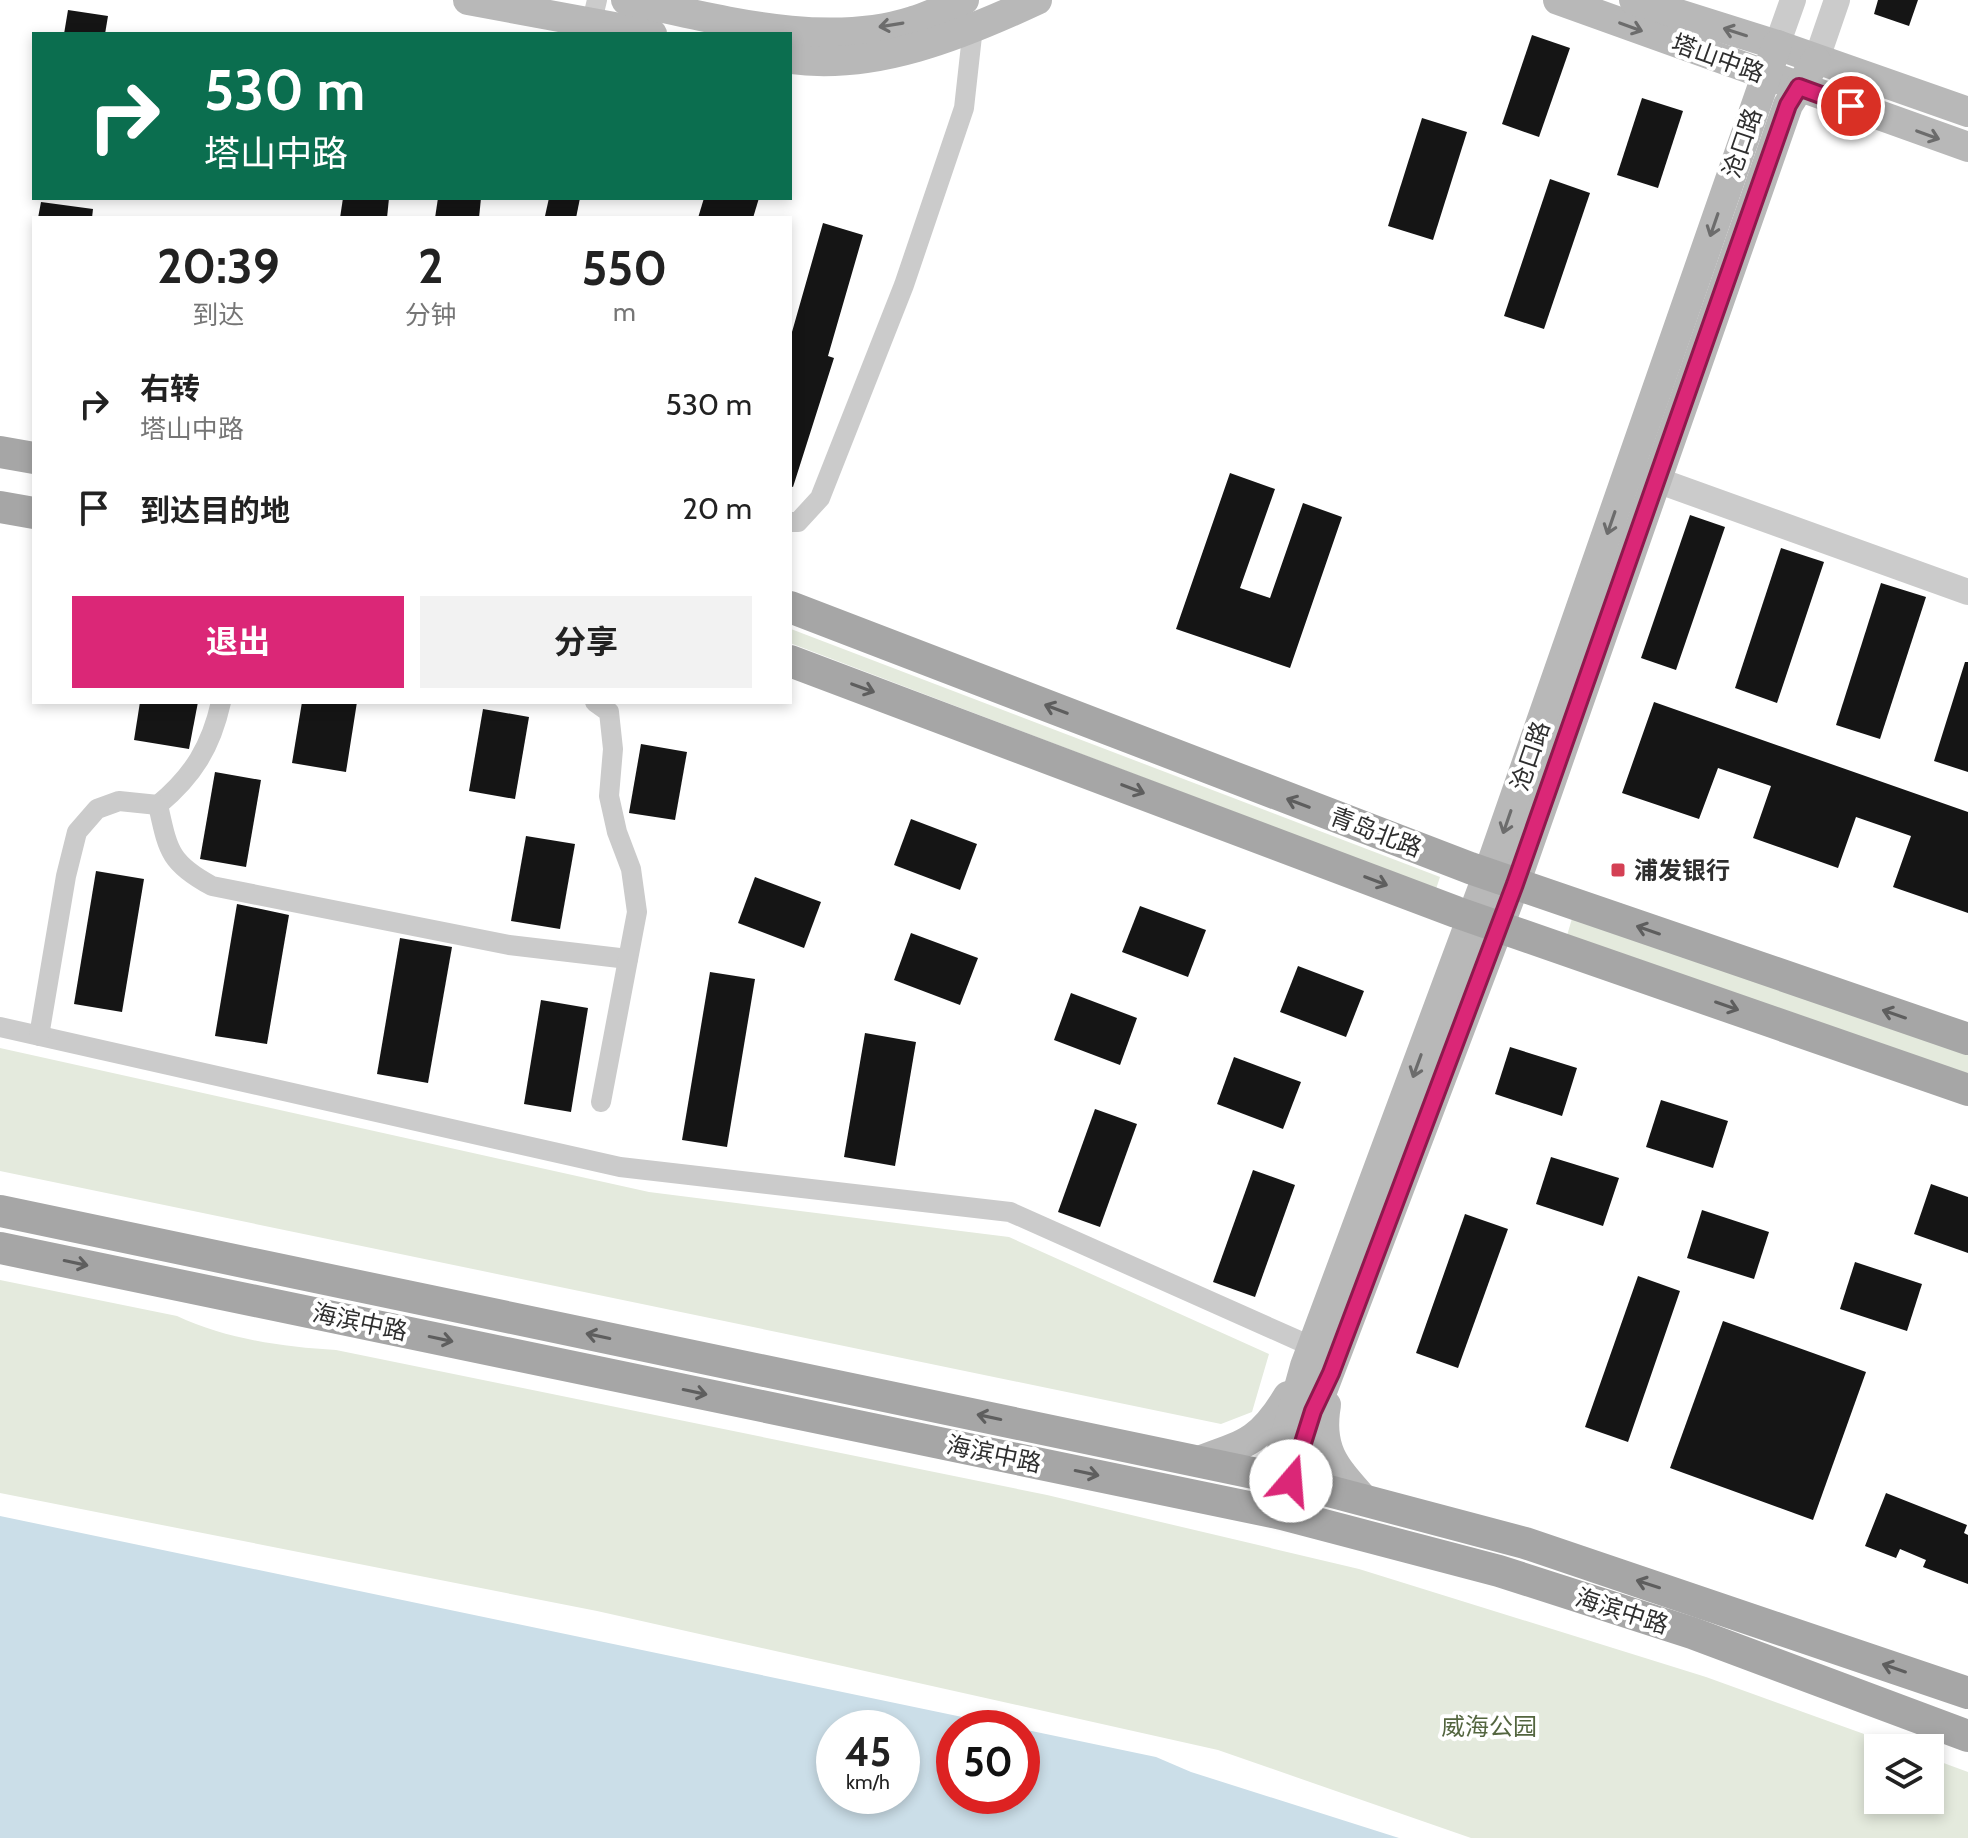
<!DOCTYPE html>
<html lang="zh">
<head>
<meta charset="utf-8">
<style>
  body { margin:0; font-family:Cabin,"Noto Sans SC",sans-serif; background:#f2f2f2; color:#222; height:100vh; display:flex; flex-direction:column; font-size:30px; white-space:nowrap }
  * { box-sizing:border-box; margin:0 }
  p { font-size:26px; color:#767676 }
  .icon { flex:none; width:44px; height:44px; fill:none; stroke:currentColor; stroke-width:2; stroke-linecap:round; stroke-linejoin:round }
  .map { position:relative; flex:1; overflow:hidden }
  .details { position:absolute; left:32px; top:216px; width:760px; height:488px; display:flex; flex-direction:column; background:#fff; border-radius:0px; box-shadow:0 4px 12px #0003 }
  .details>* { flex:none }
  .hud { position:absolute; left:32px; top:32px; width:760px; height:168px; border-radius:0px; box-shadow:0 4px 12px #0003; background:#0b6e4f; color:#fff; overflow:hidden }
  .buttons { position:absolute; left:1864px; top:1734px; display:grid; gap:16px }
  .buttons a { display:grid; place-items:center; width:80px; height:80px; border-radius:0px; background:#fff; box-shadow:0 4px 12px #0003; font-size:40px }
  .speed { position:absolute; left:816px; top:1710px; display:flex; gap:16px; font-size:40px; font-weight:700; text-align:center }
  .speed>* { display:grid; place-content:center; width:104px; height:104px; border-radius:50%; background:#fff; box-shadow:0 4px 12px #0003; line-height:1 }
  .speed small { font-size:20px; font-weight:400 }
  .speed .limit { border:12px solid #d22; background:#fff; color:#111 }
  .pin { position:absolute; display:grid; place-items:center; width:68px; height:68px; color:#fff; margin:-34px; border:4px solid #fff; border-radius:50%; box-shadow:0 2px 8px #0007 }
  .me { position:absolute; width:88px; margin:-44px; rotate:18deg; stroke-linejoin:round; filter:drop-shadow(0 0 6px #0008) }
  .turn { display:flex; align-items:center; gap:28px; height:168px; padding:0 40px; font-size:36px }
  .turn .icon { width:104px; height:104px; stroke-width:2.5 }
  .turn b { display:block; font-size:56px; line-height:68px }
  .eta { display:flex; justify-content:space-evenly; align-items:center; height:136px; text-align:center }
  .eta b { font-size:48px; font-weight:700; line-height:56px }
  .cta { display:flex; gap:16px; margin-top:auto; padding:16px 40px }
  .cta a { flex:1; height:92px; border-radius:0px; background:#db2777; color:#fff; font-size:32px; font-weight:700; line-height:92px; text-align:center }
  .cta a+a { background:#f2f2f2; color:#222 }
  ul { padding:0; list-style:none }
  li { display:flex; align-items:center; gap:24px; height:104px; padding:0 40px }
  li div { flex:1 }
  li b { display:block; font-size:30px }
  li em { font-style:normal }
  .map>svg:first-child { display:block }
</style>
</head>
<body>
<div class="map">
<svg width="1968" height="1838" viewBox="0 0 1968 1838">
  <rect width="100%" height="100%" fill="#fff"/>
  <g fill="#e4eadd">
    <polygon points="791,629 1440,877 1436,889 790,643"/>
    <polygon points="1573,915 1968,1054 1968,1079 1566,939"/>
    <polygon points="0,1048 649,1192 1009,1237 1269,1354 1252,1412 1221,1424 0,1171"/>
    <path d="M0,1280L177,1316C226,1339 283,1347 336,1350L1047,1495L1359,1569L1706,1677L1903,1748H1878V1800H1930V1758L1968,1772V1838H1471L1218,1750L597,1611L0,1493Z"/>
  </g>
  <path fill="#cbdee8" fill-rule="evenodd" d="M0,1516L1015,1728H954V1796H1022V1729L1156,1757L1191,1772L1399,1838H0ZM834,1728H902V1796H834Z"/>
  <g fill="#151515">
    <polygon points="1878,0 1918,0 1909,26 1874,14"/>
    <polygon points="68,10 108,16 105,34 64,34"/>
    <polygon points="1532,35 1570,48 1539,137 1502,124"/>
    <polygon points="1642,98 1683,111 1658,188 1617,175"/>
    <polygon points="1422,118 1467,132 1433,240 1388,226"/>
    <polygon points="1550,179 1590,193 1544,329 1504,316"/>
    <polygon points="343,198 389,198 387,218 340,218"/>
    <polygon points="438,198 481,198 479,218 435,218"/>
    <polygon points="549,198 580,198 576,218 545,216"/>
    <polygon points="704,198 759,198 753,218 698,218"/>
    <polygon points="41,202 93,209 92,218 38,218"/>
    <polygon points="823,223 863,235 828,356 834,358 793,487 790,486 790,339"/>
    <polygon points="1230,473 1275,489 1240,588 1270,598 1303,503 1342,517 1290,668 1176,629"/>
    <polygon points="1690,515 1725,527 1676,670 1641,658"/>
    <polygon points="1781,548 1824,562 1777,703 1735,688"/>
    <polygon points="1881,583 1926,597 1880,739 1836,725"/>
    <polygon points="1965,662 1968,662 1968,772 1934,761"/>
    <polygon points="140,702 198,702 189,749 134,740"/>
    <polygon points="302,702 357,702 346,772 292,763"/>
    <polygon points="1654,702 1968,812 1968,913 1893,887 1911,836 1856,817 1838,868 1753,838 1771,786 1718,768 1699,819 1622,793"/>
    <polygon points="483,709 529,717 515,799 469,791"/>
    <polygon points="641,744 687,752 675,820 629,813"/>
    <polygon points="215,772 261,780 246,867 200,859"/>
    <polygon points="911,819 977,844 960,890 894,865"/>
    <polygon points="526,836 575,844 560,929 511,921"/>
    <polygon points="96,871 144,879 122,1012 74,1004"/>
    <polygon points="755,877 821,902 804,948 738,923"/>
    <polygon points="237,904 289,915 267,1044 215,1036"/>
    <polygon points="1140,906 1206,930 1188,977 1122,952"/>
    <polygon points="911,933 978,958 960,1005 894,980"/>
    <polygon points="400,938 452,947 428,1083 377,1074"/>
    <polygon points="1298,966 1364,991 1346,1037 1280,1012"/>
    <polygon points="710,972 755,979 727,1147 682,1140"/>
    <polygon points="1071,993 1137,1018 1120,1065 1054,1040"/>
    <polygon points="541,1000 588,1008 571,1112 524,1104"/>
    <polygon points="865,1033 916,1042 895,1166 844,1157"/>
    <polygon points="1510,1047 1577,1068 1562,1116 1495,1094"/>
    <polygon points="1234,1057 1301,1082 1283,1129 1217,1104"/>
    <polygon points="1661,1100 1728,1121 1713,1168 1646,1147"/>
    <polygon points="1095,1109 1137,1124 1100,1227 1058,1212"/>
    <polygon points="1551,1157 1619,1178 1603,1226 1536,1204"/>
    <polygon points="1253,1170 1295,1185 1255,1297 1213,1282"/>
    <polygon points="1931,1184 1968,1197 1968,1253 1914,1234"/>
    <polygon points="1702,1210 1769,1232 1754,1279 1687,1258"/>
    <polygon points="1465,1214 1508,1229 1458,1368 1416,1353"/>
    <polygon points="1855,1262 1922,1284 1907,1331 1840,1309"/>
    <polygon points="1638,1276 1680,1291 1628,1442 1585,1427"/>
    <polygon points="1723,1321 1866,1372 1813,1520 1670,1468"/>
    <polygon points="1886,1493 1967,1525 1964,1533 1968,1535 1968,1584 1923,1567 1926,1560 1900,1549 1896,1558 1865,1546"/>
  </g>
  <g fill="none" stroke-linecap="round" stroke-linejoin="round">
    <g stroke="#cbcbcb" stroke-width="20">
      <polyline points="592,21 597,0"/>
      <polyline points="790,522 798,522 820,498 904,285 964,108 973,27"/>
      <path d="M221,702C211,747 193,776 158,805C168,850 169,863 212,886L509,945L628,959"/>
      <polyline points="595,702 609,712 613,749 609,796 617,832 631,869 637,912 601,1102"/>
      <polyline points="0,1027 620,1167 1010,1212 1313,1347"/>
      <polyline points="39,1036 66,876 77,832 97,809 119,801 158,805"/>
    </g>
    <g stroke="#cbcbcb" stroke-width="26">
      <polyline points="1777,45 1793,0"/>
      <polyline points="1816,61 1837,0"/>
      <polyline points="1640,474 1968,592"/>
    </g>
    <g stroke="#b8b8b8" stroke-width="30">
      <polyline points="468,0 652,34"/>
      <path d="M626,0C715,18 823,50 913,21C930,16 948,7 964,0"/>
      <polyline points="1558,0 1968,147"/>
      <polyline points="1634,0 1777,45 1968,112"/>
      <path d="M790,59C874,71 962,35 1037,0"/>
      <path d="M1326,1405C1318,1451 1336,1468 1365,1501"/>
      <polyline points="1304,1439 1515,884 1788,105 1816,61"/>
      <path d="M1198,1461C1246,1444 1261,1441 1288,1396"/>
      <polyline points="1265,1510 1305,1366 1488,874 1777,45"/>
    </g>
    <g stroke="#a6a6a6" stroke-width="32">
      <polyline points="0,452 34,458"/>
      <polyline points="0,507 34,513"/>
      <polyline points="790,607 1470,868 1968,1039"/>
      <polyline points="790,661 1456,912 1968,1090"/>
      <polyline points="0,1211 1291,1481 1525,1543 1968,1693"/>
      <polyline points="0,1248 1282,1514 1499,1571 1692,1633 1968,1736"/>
    </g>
  </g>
  <defs><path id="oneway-shaft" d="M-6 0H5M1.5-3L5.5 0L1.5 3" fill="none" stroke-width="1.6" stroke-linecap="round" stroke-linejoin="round" transform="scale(2)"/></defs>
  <g stroke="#6c6c6c">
    <use href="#oneway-shaft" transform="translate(891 25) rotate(171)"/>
    <use href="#oneway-shaft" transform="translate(1631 27) rotate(20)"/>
    <use href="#oneway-shaft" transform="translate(1735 32) rotate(-162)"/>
    <use href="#oneway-shaft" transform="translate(1928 135) rotate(20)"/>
    <use href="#oneway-shaft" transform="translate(1714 225) rotate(109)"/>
    <use href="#oneway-shaft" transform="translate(1611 523) rotate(109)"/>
    <use href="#oneway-shaft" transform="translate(1507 822) rotate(109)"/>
    <use href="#oneway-shaft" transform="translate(1417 1066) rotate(110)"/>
  </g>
  <g stroke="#5e5e5e">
    <use href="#oneway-shaft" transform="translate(863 688) rotate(20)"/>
    <use href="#oneway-shaft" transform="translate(1056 709) rotate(-159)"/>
    <use href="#oneway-shaft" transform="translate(1133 789) rotate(21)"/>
    <use href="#oneway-shaft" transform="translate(1298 803) rotate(-159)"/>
    <use href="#oneway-shaft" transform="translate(1376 881) rotate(21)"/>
    <use href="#oneway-shaft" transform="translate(1648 930) rotate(-161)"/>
    <use href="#oneway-shaft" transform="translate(1727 1006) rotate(19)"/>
    <use href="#oneway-shaft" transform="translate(1894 1014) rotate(-161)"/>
    <use href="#oneway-shaft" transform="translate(76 1263) rotate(12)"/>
    <use href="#oneway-shaft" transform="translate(598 1336) rotate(-168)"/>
    <use href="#oneway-shaft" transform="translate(441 1339) rotate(12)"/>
    <use href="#oneway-shaft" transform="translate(695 1392) rotate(12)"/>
    <use href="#oneway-shaft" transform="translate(989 1417) rotate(-168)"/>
    <use href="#oneway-shaft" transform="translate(1087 1473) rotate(12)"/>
    <use href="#oneway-shaft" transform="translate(1648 1584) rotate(-162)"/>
    <use href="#oneway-shaft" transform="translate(1894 1668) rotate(-161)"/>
  </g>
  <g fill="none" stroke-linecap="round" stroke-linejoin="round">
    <g stroke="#8e194d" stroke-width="20">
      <polyline id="route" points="1291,1481 1313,1411 1331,1373 1515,884 1788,105 1799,87 1851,106"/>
    </g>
    <use href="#route" stroke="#db2777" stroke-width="14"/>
  </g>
  <rect fill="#d44054" stroke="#fff" stroke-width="3" x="1610" y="862" width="16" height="16" rx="4"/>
  <g text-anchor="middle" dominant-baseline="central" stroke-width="8" stroke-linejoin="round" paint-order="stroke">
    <g font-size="24" fill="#2e2e2e" stroke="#fff">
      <text transform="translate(1718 58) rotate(20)">塔山中路</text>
      <text transform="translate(1742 143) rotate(-71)">沧口路</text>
      <text transform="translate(1530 756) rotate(-71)">沧口路</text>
      <text transform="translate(1376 832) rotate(21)">青岛北路</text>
      <text transform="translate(360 1322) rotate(12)">海滨中路</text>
      <text transform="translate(994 1454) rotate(12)">海滨中路</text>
      <text transform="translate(1622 1611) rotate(18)">海滨中路</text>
    </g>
    <g font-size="24" font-weight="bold" fill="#2e2e2e" stroke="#fff" text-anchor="start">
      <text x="1634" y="870">浦发银行</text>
    </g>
    <g font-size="24" fill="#53653f" stroke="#fff">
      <text x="1489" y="1726">威海公园</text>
    </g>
  </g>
</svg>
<div class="buttons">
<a><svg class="icon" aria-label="layers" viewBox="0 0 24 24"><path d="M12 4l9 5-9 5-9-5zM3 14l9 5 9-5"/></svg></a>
</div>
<div class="speed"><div>45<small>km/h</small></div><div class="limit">50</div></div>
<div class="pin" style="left:1851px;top:106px;background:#d93025"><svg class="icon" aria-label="arrive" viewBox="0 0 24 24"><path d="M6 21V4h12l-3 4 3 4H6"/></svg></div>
<svg class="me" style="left:1291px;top:1481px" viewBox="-20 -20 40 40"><circle r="19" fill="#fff"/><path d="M0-13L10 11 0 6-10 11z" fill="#db2777"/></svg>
<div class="hud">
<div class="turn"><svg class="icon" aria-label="right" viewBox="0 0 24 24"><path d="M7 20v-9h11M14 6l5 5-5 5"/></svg><div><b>530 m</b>塔山中路</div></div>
</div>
<section class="details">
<div class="eta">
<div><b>20:39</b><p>到达</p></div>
<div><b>2</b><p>分钟</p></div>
<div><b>550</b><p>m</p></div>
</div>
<ul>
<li><svg class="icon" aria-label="right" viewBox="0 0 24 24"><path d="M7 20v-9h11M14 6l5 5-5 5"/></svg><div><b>右转</b><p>塔山中路</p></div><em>530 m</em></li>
<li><svg class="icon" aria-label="arrive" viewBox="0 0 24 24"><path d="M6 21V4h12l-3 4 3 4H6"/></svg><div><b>到达目的地</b></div><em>20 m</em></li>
</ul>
<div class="cta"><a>退出</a><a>分享</a></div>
</section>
</div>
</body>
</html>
